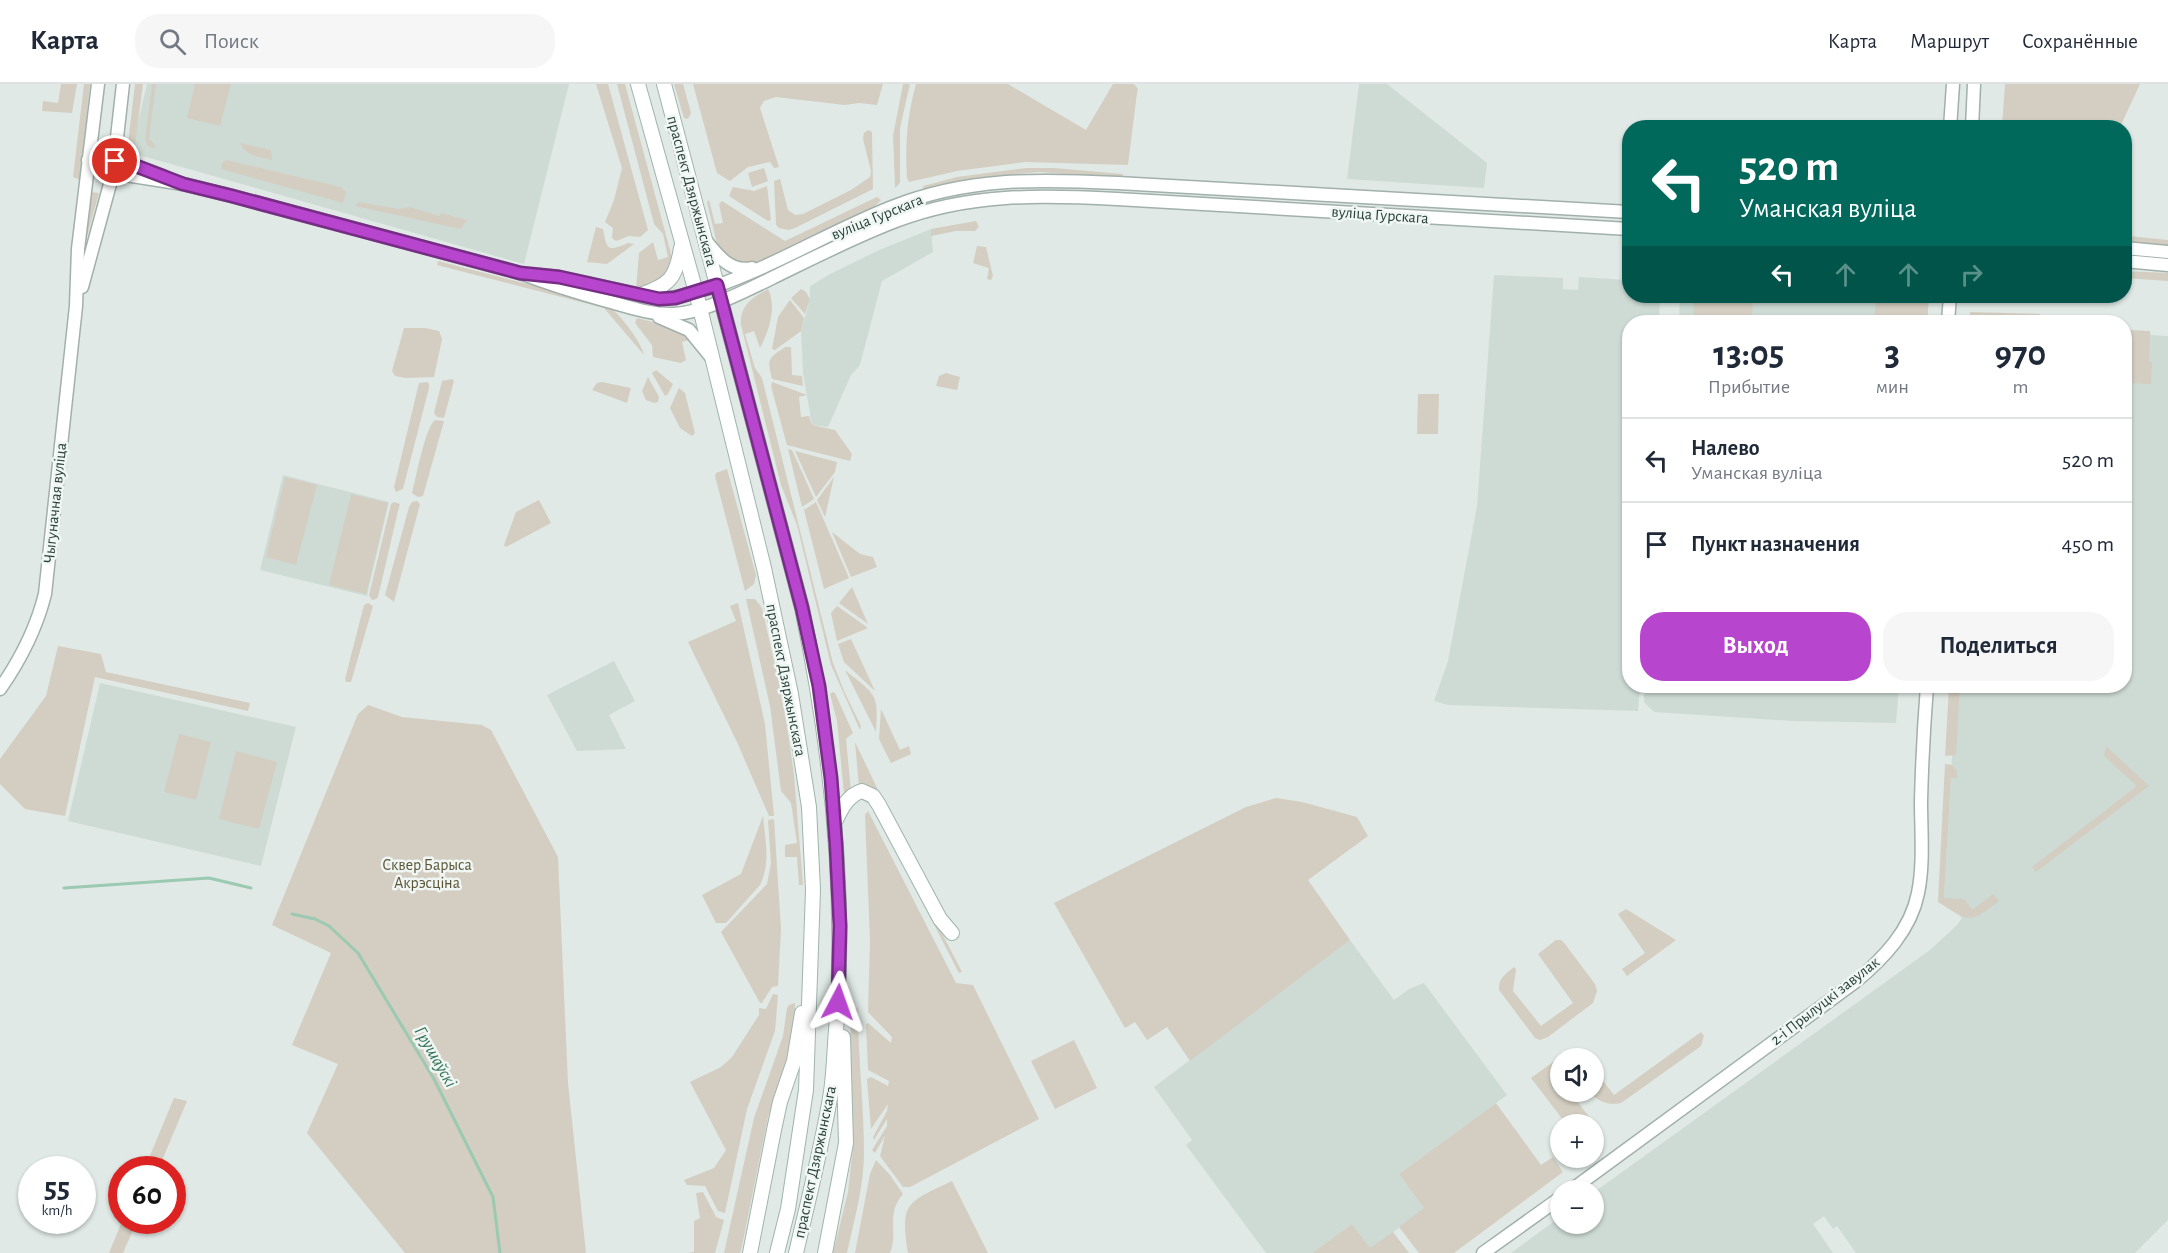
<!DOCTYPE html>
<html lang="ru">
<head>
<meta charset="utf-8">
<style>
  body { margin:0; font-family:"Alegreya Sans",sans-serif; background:#f6f6f7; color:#1f2937; height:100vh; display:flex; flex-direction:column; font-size:22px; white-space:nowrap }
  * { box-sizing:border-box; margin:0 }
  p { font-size:20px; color:#747a83 }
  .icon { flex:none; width:33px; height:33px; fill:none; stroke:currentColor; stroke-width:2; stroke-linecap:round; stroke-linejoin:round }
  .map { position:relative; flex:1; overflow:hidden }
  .drawer { position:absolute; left:1622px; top:231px; width:510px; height:378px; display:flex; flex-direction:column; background:#fff; border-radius:24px; box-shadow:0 2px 4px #0004 }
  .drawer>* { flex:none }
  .banner { position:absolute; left:1622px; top:36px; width:510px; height:183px; border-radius:24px; box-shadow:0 2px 4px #0004; background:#00695c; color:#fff; overflow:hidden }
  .fabs { position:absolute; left:1550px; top:964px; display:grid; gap:12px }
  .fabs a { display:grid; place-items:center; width:54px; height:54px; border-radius:50%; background:#fff; box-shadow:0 2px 4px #0004; font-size:30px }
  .speed { position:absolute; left:18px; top:1072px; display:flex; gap:12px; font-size:30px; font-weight:700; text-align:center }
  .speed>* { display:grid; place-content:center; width:78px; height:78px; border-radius:50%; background:#fff; box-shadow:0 2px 4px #0004; line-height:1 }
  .speed small { font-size:15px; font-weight:400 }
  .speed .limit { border:9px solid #d22; background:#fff; color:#111 }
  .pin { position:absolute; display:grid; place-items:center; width:51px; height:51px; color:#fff; margin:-26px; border:3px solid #fff; border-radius:50%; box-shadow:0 2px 6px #0007 }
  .me { position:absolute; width:66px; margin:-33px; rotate:4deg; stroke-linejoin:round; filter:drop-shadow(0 0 4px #0008) }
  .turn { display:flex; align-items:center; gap:21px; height:126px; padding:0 18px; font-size:27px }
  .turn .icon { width:78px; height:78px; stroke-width:2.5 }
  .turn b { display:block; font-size:42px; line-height:51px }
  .lanes { display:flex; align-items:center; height:57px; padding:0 18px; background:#0003; justify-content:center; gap:30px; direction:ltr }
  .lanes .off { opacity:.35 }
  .eta { display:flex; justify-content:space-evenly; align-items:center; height:102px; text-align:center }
  .eta b { font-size:36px; font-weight:700; line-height:42px }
  .button { display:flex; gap:12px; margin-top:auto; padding:12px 18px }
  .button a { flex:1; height:69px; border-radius:24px; background:#b745ce; color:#fff; font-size:24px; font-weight:700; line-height:69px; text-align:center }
  .button a+a { background:#f6f6f7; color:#1f2937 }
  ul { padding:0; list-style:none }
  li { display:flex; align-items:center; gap:18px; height:84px; padding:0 18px; border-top:2px solid #e0e1e3 }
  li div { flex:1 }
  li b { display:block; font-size:22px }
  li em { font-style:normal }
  header { display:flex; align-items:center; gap:36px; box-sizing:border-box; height:84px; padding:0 30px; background:#fff; border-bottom:2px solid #e0e1e3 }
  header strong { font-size:28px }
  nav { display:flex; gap:33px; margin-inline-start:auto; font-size:21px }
  .search { width:420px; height:54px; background:#f6f6f7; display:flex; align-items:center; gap:15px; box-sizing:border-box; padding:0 21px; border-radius:24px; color:#747a83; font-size:22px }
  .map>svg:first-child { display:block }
</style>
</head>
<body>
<header>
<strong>Карта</strong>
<div class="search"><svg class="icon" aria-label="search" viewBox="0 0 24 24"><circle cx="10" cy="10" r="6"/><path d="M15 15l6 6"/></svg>Поиск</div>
<nav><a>Карта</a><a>Маршрут</a><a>Сохранённые</a></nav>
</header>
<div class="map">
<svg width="2168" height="1169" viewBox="0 0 2168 1169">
  <rect width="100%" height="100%" fill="#e0e9e5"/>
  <g fill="#cedbd5">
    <polygon points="147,0 569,0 524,180 139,71 134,69 132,63"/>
    <polygon points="1359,0 1387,0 1487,79 1484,104 1347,95"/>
    <polygon points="931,145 933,168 882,197 860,281 851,291 828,343 812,341 803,289 801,247 810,215 810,202 830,190 877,167"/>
    <polygon points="1494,191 1563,194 1563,205 1578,206 1579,193 1627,196 1629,212 1660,212 1659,238 1629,238 1629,602 1640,602 1638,627 1448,621 1434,617 1448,577 1477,422"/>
    <polygon points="1680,212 1871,212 1929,213 1927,238 1679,238"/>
    <polygon points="2124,246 2150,247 2151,251 2168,252 2168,1136 2135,1169 1856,1169 1837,1142 1833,1145 1824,1132 1813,1140 1833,1169 1511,1169 1560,1133 1560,1140 1593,1140 1593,1109 1930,866 1957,841 1962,834 1944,814 1956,602 2124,602"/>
    <polygon points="283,391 389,418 367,512 260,486"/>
    <polygon points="614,577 635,617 609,631 626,665 577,667 547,611"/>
    <polygon points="100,599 296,643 261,782 68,737"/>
    <polygon points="1644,602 1899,602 1896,639 1793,637 1654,628 1644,618"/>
    <polygon points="1350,856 1394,916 1409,905 1424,899 1507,1011 1399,1090 1425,1125 1370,1165 1352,1140 1312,1169 1266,1169 1186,1061 1192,1056 1154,1003"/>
  </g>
  <g fill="#d3cec1">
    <polygon points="61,0 77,0 72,29 42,27 43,17 58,19"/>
    <polygon points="84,0 90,0 80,96 73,93"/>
    <polygon points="135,0 143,0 134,69 128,59"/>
    <polygon points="152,0 156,0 149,55 156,62 153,64 148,62 145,56"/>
    <polygon points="195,0 231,0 220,42 187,34"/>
    <polygon points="596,0 608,0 648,146 640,153 629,152 616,157 612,154 613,144 605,138 614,116 622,84"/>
    <polygon points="617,0 625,0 673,177 665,197 636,206 639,169 653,158 658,176 668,173 663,150 654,140"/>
    <polygon points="674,0 683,0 691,29 688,35 684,34"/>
    <polygon points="693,0 883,0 877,21 859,19 845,21 776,13 764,17 760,24 779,83 774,84 770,78 748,83 730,97 717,89"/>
    <polygon points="903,0 910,0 900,44 900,99 895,104 893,52"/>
    <path d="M916,0H1008L1086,46L1113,0H1134L1138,5L1137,9L1128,81L1025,78L957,87L909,98L907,94C905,61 907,32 916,0Z"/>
    <polygon points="2005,0 2140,0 2120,43 2002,43"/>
    <polygon points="868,46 872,48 873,105 795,144 789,146 779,144 776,141 774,97 780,95 788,126 795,131 803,130 851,106 870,93 871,87 863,55 864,49"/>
    <path d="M240,59L271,66L272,76C260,73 245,72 240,59Z"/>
    <polygon points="226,76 341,103 346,108 343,119 221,85 222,79"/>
    <polygon points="764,84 768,97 752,103 748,89"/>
    <polygon points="1026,84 1054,84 1123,90 1122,93 1118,94 1039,88 974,94 924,107 923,102 957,93"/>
    <polygon points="767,102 771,136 768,137 729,112 733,103 754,107"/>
    <polygon points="90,108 99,109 87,152 86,151"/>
    <polygon points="877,113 881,116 874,123 757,178 736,180 718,164 707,118 709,116 715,140 723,139 719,120 722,117 785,157"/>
    <polygon points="359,118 398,125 410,123 439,132 441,129 467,136 461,145 355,122"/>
    <polygon points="976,137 979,143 975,147 956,147 931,152 931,145"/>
    <path d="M596,143L603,145C607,166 607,168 628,159L634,160L607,180L587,178Z"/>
    <polygon points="2129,152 2168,156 2168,162 2130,159"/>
    <polygon points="977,162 986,163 993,192 991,196 987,195 989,184 973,179"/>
    <path d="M438,177L605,220C618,227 641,257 644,271L604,224L437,181Z"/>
    <polygon points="2124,187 2168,189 2168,197 2124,194"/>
    <path d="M768,205C777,223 769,247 760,264L754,247L745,250L755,284L762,294L833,579L844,607L861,642L860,646L831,581L797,441L781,401L741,241C739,222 753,213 768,205Z"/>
    <polygon points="801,205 806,208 810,215 805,230 791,214"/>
    <polygon points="1693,212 1753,212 1752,235 1694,232"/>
    <polygon points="1871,212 1929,212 1927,238 1874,238 1876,212"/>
    <polygon points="790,216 804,234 801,247 775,266 772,265 778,233"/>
    <polygon points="1970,228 2040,230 2040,234 2052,234 2051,238 1970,238"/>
    <polygon points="637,234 680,245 692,255 682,258 686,276 681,279 653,273 652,261 635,239"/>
    <polygon points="404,244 425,244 439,247 442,255 434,293 405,294 395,292 392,287"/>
    <polygon points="2124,246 2150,247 2149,278 2152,278 2151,300 2124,299"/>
    <path d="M785,263H791L792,291L802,292L803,302L772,295C767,274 768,275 785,263Z"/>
    <polygon points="656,286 673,300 668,310 665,312 652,289"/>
    <polygon points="946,289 960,293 957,306 936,302 939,292"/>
    <polygon points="648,293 659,313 658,318 654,319 646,316 642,307"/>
    <polygon points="452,295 454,297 444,334 437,333 434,329 442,297"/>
    <polygon points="427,298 429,300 429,304 403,405 396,408 394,403 419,299"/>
    <polygon points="602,298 631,304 627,319 592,306 597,299"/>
    <polygon points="772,298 807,311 799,313 801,333 809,332 812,341 835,346 852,370 850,377 787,361 771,302"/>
    <polygon points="679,304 685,309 695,349 692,352 680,344 670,324"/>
    <polygon points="1418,310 1439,310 1438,350 1417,350"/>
    <path d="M435,336L444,337L423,412L418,413L412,409C416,394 425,344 435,336Z"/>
    <polygon points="788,365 792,366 814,415 802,423"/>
    <polygon points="795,367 837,378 835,388 816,413"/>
    <polygon points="727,385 756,491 754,500 745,507 715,392 716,389"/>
    <polygon points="285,393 317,401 296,481 266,473"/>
    <polygon points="834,393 825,433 817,416"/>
    <polygon points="351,410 388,419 366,510 329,501"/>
    <polygon points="539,416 551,439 506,463 504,461 516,428"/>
    <polygon points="417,417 420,420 394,518 385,511 409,423 412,418"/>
    <polygon points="394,418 400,420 398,427 378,513 376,515 372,516 369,511 391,420"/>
    <polygon points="816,418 849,494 824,505 804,426"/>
    <polygon points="832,448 860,470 873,473 877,483 851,493"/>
    <polygon points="852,503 868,540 839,519"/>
    <polygon points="746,515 755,515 762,524 782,612 789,655 794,691 803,801 799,801 797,773 785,773 785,761 797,759 791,719 781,707 770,622"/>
    <polygon points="368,519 373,522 351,598 346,598 345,595 364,521"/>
    <polygon points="738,519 765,640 774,732 769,732 737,658 688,558 736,537 730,522"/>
    <polygon points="837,522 868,544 837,557 831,529"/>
    <polygon points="851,555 875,607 844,578 838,560"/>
    <polygon points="58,562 101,570 106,588 250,619 248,627 95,593 65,732 25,725 0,700 0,675 46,612"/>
    <path d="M845,586C875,611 879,608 876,648Z"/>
    <polygon points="1949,602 1960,602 1956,671 1945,672"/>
    <polygon points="833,608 835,609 853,649 846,655 851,707 844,710 837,637 830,610"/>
    <polygon points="368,621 402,633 482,641 491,646 558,773 568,999 586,1169 405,1169 307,1049 338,980 292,961 331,869 272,841 358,630"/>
    <polygon points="881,625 900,666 909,662 911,670 891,679 879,655"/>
    <polygon points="179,650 211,658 196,716 164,708"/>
    <polygon points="855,658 879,708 869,703 859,702"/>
    <polygon points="2106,662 2149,702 2036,788 2032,783 2137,702 2104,672"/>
    <polygon points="236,667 277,678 259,745 219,735"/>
    <path d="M1945,680L1952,681L1957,687L1958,694H1951L1944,814L1964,815L1972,826L1993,810L1999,817C1968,841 1970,838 1938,818Z"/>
    <polygon points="861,712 875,720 962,888 959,889 873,722 862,716"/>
    <polygon points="1276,714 1302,718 1357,733 1368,752 1308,796 1350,856 1190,977 1167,943 1147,956 1135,938 1125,944 1054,819 1246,723"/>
    <polygon points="868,727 956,899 973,901 1039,1035 910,1103 903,1103 880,1072 885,1052 875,1069 872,1066 887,1042 887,1035 874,1056 873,1053 887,1027 888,1020 871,1045 867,995 871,993 888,1002 889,997 868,986 866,940 868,939 891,959 892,953 868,928 870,856 865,731"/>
    <path d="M763,732C765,755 771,779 760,801L726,839H716L702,811L741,790Z"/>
    <polygon points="774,735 781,845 778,902 772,903 762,919 760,919 721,848 767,800 771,779 768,736"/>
    <polygon points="1626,825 1676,856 1627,892 1622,885 1645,869 1618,830"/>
    <path d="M1556,856H1561L1565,860L1595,900L1597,907L1593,919L1548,953L1540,956L1535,954L1499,906C1498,894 1506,890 1514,883L1516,885L1513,907L1541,942L1573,919L1538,870Z"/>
    <polygon points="773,910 778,911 775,947 747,1025 725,1129 718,1127 705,1102 687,1101 684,1096 714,1084 726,1066 690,998 721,983 732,973 759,931 759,924 766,925"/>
    <polygon points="795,919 795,935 788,976 768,1033 742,1162 740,1169 724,1169 754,1034 783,952 787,924 789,921"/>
    <path d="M852,921L858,925C858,973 864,1021 864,1069C864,1102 854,1137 847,1169H833L848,1108L853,1064V1032L849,980Z"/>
    <path d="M1701,948L1704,952L1701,962L1621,1019C1607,1022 1599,1017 1589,1008H1593V984L1614,1011Z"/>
    <polygon points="1074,956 1097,1004 1055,1025 1031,977"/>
    <polygon points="1557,975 1560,979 1560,1008 1570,1008 1597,1043 1593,1046 1593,1041 1567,1041 1531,994"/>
    <polygon points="174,1014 187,1017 158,1086 144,1086"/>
    <polygon points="1496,1019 1541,1081 1553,1073 1563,1088 1454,1169 1419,1169 1399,1143 1424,1124 1399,1090"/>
    <path d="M876,1076L890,1091L903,1110C885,1130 899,1149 890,1169H855L870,1090Z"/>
    <path d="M952,1097L988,1169H908C900,1117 907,1119 952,1097Z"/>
    <polygon points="703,1108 716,1133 724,1136 715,1169 688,1169 694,1168 694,1137 700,1134 696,1109"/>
    <polygon points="122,1137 137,1137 123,1169 109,1169"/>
    <polygon points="1352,1140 1370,1164 1393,1148 1409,1169 1312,1169"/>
  </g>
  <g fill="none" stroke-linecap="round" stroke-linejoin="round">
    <g stroke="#9bc9b2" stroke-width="3">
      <polyline points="64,804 209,794 251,804"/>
      <polyline points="292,830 315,835 329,842 358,869 434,995 493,1113 500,1169"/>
    </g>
    <g stroke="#a1b0aa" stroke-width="15">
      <g id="secondary">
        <polyline points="1950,44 1953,0"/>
        <polyline points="1972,44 1974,0"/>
        <path d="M88,76L113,89L183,100L232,112L520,189C549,200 578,209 607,217C629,223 651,231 674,230C703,229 745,207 772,194C813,174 854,153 896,137C969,109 1041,111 1117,115L1629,145"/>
        <polyline points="108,77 136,82 163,92"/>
        <path d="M706,157C718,172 731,189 752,184"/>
        <polyline points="2124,164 2168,168"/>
        <polyline points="2124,177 2168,181"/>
        <path d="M537,191L559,193L659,215C678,215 695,208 713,203C775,182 831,147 892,123C968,93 1038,95 1118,99L1629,128"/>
        <polyline points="82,203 113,89 123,0"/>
        <polyline points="659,233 689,246 711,273"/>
        <polyline points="1948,238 1950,212"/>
        <path d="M0,605C21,575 36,546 45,510L76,222L78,165L98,0"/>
        <path d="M1570,1107L1855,898C1883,875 1911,846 1918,809C1924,780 1921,747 1921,717C1922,678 1924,640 1927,602"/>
        <polyline points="1483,1169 1560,1114"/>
      </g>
    </g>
    <g stroke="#9fb5ac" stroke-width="16">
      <g id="primary">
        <polyline points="638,0 696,208 764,484 791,610 809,723 813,806 806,1006 788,1125 777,1169"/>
        <path d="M664,0L802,524C831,663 847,804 836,946C834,969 834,992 830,1014C821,1066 808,1118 796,1169"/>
        <path d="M640,211C669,201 676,195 681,164"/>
        <path d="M835,738C841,725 848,711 862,707L873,712L879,721L940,835L952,849"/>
        <polyline points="750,1169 774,1046 780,1018 794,977 802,929"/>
        <polyline points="825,1169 846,1059 843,953"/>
      </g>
    </g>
    <use href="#secondary" stroke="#fff" stroke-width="12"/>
    <use href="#primary" stroke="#fff" stroke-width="14"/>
  </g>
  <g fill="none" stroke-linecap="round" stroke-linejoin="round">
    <g stroke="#772d86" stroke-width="15">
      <polyline id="route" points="115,77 136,82 183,100 232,112 520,189 559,193 659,215 675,214 717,201 802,524 819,602 831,694 836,761 840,842 838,918"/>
    </g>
    <use href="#route" stroke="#b745ce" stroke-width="10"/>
  </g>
  <g text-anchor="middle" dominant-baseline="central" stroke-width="5" stroke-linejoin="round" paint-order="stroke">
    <g font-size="16" fill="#284037" stroke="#eff6f3">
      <text transform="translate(692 107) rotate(75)">праспект Дзяржынскага</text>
      <text transform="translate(1380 131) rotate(4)">вуліца Гурскага</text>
      <text transform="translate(877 133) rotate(-22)">вуліца Гурскага</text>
      <text transform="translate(55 419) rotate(-84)">Чыгуначная вуліца</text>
      <text transform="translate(786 596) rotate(79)">праспект Дзяржынскага</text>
      <text transform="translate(1825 917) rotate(-38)">2-і Прылуцкі завулак</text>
      <text transform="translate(815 1078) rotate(-78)">праспект Дзяржынскага</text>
    </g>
    <g font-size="16" fill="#5c5436" stroke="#eff6f3">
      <text x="427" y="781">Сквер Барыса<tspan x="427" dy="18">Акрэсціна</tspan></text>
    </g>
    <g font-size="18" font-style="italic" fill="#337456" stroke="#eff6f3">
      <text transform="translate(435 973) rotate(60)">Грушаўскі</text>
    </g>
  </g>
</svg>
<div class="fabs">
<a><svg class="icon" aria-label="sound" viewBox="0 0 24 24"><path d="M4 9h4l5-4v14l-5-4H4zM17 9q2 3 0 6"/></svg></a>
<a>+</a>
<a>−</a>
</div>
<div class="speed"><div>55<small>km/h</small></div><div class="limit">60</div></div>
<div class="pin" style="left:115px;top:77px;background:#d93025"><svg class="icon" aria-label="arrive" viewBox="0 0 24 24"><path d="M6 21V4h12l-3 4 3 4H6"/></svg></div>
<svg class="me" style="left:838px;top:918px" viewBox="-20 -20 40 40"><path d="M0-17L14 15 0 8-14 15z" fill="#b745ce" stroke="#fff" stroke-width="4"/></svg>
<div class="banner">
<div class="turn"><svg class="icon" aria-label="left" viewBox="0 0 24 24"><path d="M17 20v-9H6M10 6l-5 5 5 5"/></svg><div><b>520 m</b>Уманская вуліца</div></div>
<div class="lanes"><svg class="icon" aria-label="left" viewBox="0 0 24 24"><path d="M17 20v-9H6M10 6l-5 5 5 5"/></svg><svg class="icon off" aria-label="ahead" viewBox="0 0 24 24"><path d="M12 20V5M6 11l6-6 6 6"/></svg><svg class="icon off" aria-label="ahead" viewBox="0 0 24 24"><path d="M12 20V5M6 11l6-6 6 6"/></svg><svg class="icon off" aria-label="right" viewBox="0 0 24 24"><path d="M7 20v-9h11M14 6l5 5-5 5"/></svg></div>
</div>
<section class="drawer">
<div class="eta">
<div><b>13:05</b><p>Прибытие</p></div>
<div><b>3</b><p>мин</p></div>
<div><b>970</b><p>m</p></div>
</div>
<ul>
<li><svg class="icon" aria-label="left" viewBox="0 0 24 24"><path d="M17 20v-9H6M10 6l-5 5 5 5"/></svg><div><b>Налево</b><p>Уманская вуліца</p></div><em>520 m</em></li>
<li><svg class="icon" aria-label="arrive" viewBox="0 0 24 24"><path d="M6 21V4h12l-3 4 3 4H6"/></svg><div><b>Пункт назначения</b></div><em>450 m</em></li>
</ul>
<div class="button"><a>Выход</a><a>Поделиться</a></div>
</section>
</div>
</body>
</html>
